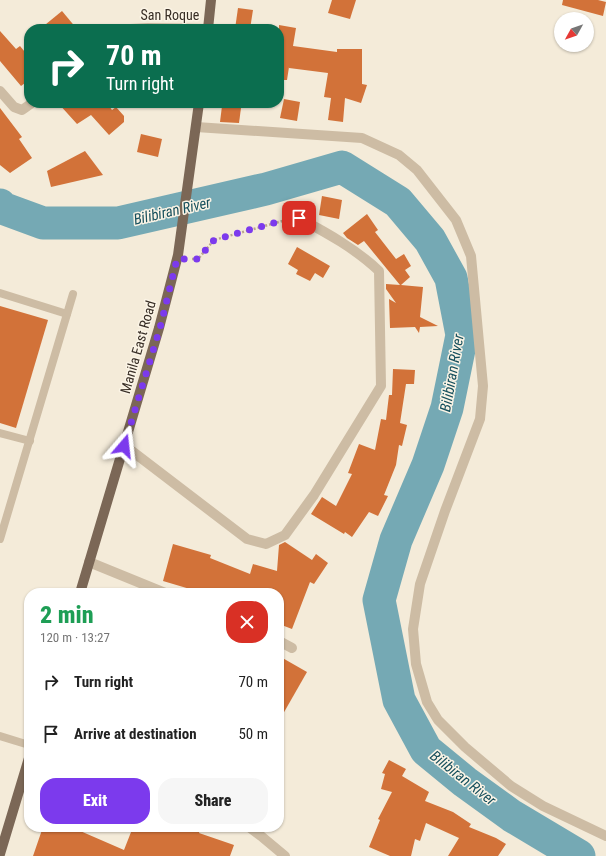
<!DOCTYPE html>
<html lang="en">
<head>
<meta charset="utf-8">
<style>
  body { margin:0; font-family:"Roboto Condensed",sans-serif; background:#f6f6f6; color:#222; height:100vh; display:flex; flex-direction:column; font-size:15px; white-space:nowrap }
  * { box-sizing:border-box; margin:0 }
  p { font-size:13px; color:#767676 }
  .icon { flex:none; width:22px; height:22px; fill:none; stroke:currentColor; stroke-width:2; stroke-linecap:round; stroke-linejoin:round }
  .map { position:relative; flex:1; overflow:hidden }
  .side { position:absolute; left:24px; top:588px; width:260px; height:244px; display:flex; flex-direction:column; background:#fff; border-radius:16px; box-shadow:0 1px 3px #0004 }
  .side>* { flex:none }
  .guide { position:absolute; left:24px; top:24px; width:260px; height:84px; border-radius:16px; box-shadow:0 1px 3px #0004; background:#0b6e4f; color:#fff; overflow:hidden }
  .needle { width:26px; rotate:230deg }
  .tools { position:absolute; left:554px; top:12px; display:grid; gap:8px }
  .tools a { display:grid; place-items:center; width:40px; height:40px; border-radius:50%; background:#fff; box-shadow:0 1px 3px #0004; font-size:20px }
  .pin { position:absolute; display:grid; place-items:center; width:34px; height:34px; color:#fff; margin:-17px; border-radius:8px; box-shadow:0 2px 6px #0006 }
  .me { position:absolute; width:44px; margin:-22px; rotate:17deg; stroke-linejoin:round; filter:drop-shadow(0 0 3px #0008) }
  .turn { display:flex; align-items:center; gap:14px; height:84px; padding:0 16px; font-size:18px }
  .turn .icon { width:52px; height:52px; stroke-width:2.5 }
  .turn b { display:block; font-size:28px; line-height:34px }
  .round { display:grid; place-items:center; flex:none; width:42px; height:42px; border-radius:16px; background:#f6f6f6 }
  .overview { display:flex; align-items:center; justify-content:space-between; height:68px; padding:0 16px }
  h1 { font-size:24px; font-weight:800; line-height:30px; color:#1e9e55 }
  .button { display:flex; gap:8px; margin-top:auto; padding:8px 16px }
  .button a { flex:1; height:46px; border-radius:16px; background:#7c3aed; color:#fff; font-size:16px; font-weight:800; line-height:46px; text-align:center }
  .button a+a { background:#f6f6f6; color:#222 }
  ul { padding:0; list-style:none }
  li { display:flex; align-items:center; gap:12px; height:52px; padding:0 16px }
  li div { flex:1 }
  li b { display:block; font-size:15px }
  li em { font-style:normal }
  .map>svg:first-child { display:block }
</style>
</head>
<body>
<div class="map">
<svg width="606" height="856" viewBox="0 0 606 856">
  <rect width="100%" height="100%" fill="#f4ebd9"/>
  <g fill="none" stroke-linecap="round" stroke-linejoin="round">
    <polyline stroke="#75a9b4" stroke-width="33" points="0,205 2,208 43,223 118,223 266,189 342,167 398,202 430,240 451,278 462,335 447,408 428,465 396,540 379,600 399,700 426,750 465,782 512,816 579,856"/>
  </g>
  <g fill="#d27239">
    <polygon points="332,0 356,0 350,19 328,13"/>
    <polygon points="563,0 598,0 606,2 603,16 562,5"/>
    <polygon points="238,8 253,10 250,29 235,29"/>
    <polygon points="62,11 77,29 40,29"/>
    <polygon points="279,25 296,28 293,46 337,52 337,49 362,49 362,84 367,85 361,103 345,98 343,122 328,120 331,98 324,97 328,73 289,68 289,67 287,80 279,80"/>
    <polygon points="0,31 16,49 20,46 29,57 29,80 21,86 0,61"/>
    <polygon points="284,99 300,102 297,121 280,118"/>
    <polygon points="58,103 107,103 112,110 116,107 124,116 124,122 109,135 91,115 77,124"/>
    <polygon points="222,106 241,108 239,123 220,122"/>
    <polygon points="0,108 22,137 19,139 32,158 10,173 0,165"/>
    <polygon points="141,134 162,139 158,157 137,152"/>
    <polygon points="85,151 103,175 51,187 47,171"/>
    <polygon points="322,196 342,200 339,219 319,215"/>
    <polygon points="367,214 378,230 375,232 396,259 404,254 411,266 405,270 410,277 401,285 423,287 420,317 438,326 420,327 419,333 415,327 390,328 389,299 396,303 386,289 386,284 400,285 364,241 358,245 347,238 343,233"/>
    <polygon points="297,247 330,266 323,278 315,273 310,281 296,274 298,270 288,264"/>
    <polygon points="0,306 48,320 16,428 0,423"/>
    <polygon points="393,369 415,370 414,384 406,384 400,423 407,425 402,446 399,445 396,465 384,495 388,496 378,516 369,512 352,537 345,532 344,534 311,514 322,497 336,506 352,474 348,473 359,444 375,450 381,419 386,420 389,395 392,395"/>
    <polygon points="285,542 312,560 316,554 328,563 314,584 310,582 292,629 279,624 279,593 214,593 202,588 200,592 163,581 173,544 211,555 210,558 250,574 253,564 277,571 279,545"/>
    <polygon points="279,656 307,672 279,721"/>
    <polygon points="389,760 406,769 402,776 429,792 425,801 453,812 471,824 469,827 496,838 506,844 498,856 448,856 459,838 426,823 420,841 415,839 411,856 390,856 369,847 380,820 378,819 392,792 381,789 385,774 382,773"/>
    <polygon points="43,827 71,827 124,850 133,827 201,827 199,833 234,845 230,856 33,856"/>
  </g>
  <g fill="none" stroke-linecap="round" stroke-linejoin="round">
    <polyline stroke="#b9a68e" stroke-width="2.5" stroke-dasharray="2 2" stroke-linecap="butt" points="192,259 198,259 214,240 286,220"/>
    <g stroke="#cdbca4" stroke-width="8">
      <polyline points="0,293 67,314"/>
      <polyline points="0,433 30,441"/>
      <polyline points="0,539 73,294"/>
      <polyline points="0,736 29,745"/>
    </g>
    <g stroke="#cdbca4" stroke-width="10">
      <polyline points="131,29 148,28 208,29"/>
      <polyline points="0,91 14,107 22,110 32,103"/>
      <polyline points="196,127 362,138 399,155 417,170 456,220 471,256 483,386 480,419 445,511 420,584 413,629 416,664 427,702 438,720 465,747 511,786 543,806 606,836"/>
      <path d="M124,445L247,539L266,544L285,535L314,495L381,386L379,271C356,249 327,233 299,218"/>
      <polyline points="89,562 165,593"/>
      <polyline points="279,641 292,648"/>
      <polyline points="249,827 261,836 285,856"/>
    </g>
    <g stroke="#7b6756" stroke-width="10">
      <polyline points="208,29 211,0"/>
      <polyline points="80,593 159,328 178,255 199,103"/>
      <polyline points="0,854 29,758"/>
    </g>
  </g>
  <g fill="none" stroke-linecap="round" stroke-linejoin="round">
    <polyline stroke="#7c3aed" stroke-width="7" stroke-dasharray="0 12.6" points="124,446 160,328 177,259 198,259 214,240 284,220 299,218"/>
  </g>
  <g text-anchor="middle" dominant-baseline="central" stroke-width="3" stroke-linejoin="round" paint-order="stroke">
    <g font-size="14" fill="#382e26" stroke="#fbf4e6">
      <text x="170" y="15">San Roque</text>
      <text transform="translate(138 347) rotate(-74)">Manila East Road</text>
    </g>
    <g font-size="15" font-style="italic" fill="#17505d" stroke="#fbf4e6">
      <text transform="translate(172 211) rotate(-13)">Bilibiran River</text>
      <text transform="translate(452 373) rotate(-80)">Bilibiran River</text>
      <text transform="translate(463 778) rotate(38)">Bilibiran River</text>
    </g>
  </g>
</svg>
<div class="tools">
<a><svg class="needle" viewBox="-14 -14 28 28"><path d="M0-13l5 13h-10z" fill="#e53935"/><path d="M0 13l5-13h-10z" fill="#767676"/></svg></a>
</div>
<div class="pin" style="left:299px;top:218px;background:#d93025"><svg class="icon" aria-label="arrive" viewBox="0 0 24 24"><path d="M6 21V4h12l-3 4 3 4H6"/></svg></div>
<svg class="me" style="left:124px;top:446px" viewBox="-20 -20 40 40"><path d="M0-17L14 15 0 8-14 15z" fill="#7c3aed" stroke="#fff" stroke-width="4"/></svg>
<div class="guide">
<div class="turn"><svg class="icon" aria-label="right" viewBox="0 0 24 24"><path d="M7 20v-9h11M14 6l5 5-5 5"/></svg><div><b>70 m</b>Turn right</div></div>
</div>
<section class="side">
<div class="overview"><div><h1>2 min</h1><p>120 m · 13:27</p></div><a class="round" style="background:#d93025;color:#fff"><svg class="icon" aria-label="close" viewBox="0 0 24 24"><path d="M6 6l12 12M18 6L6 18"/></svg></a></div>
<ul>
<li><svg class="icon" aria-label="right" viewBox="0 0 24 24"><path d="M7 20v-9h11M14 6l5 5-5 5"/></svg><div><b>Turn right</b></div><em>70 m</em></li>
<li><svg class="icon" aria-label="arrive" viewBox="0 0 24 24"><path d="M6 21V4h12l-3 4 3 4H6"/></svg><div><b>Arrive at destination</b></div><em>50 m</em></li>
</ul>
<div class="button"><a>Exit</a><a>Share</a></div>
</section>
</div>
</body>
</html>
